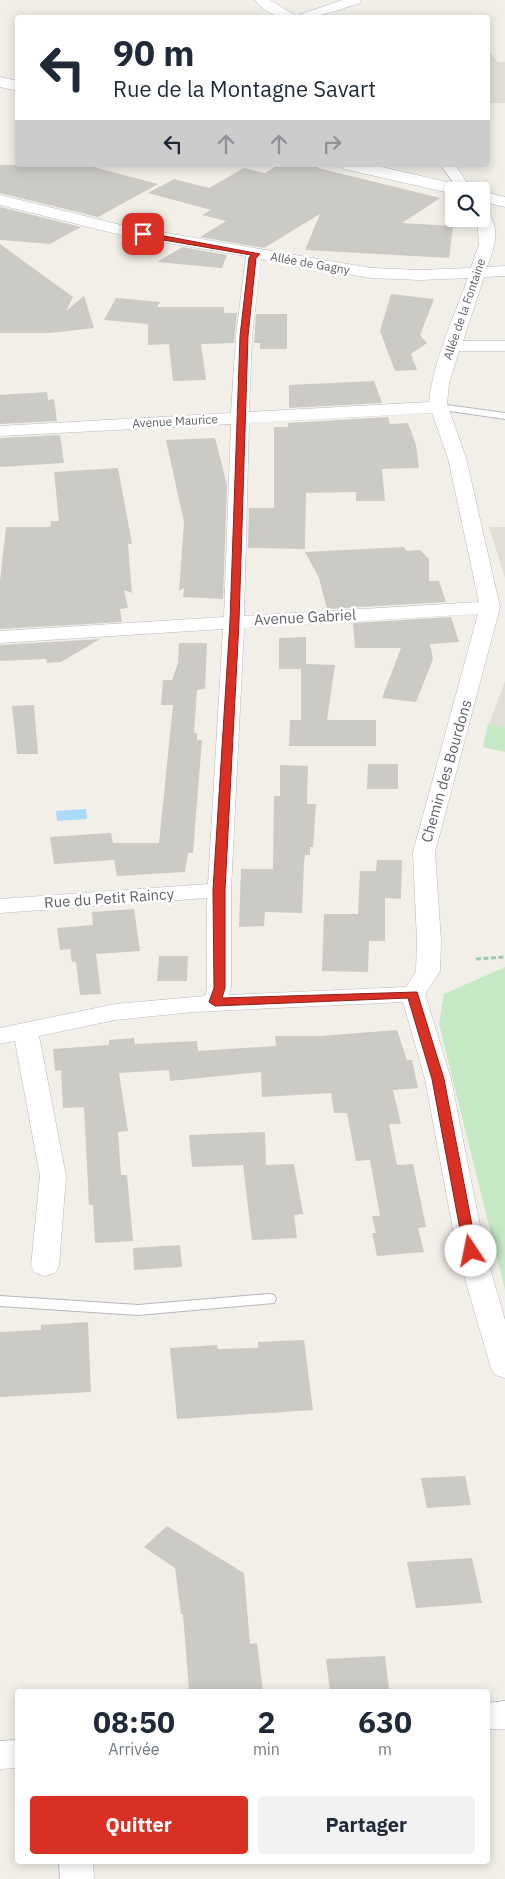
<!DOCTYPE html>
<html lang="fr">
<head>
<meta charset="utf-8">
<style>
  body { margin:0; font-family:"IBM Plex Sans",sans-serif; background:#f2f2f3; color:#1f2937; height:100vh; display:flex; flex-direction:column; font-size:19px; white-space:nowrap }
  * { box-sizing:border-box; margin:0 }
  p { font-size:16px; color:#747a83 }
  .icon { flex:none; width:28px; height:28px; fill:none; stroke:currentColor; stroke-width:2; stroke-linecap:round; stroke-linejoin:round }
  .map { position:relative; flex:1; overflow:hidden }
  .sheet { position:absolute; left:15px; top:1689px; width:475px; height:175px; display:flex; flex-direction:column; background:#fff; border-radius:5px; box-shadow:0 2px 12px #0003 }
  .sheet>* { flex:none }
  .hud { position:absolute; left:15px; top:15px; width:475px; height:152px; border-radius:5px; box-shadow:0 2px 12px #0003; background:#fff; color:#1f2937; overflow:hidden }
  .fabs { position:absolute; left:445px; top:182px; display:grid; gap:10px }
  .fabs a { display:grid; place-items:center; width:45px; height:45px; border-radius:5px; background:#fff; box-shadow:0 2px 12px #0003; font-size:25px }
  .pin { position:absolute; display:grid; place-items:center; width:42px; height:42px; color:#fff; margin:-21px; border-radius:10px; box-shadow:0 2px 8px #0006 }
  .me { position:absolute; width:55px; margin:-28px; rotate:349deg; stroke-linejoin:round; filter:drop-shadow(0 0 4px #0008) }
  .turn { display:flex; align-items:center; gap:18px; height:105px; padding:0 15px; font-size:22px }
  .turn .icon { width:65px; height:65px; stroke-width:2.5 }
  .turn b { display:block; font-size:35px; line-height:42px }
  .lanes { display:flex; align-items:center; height:48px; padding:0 15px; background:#0003; justify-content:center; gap:25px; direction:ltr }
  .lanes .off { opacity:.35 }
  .eta { display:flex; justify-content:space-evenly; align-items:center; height:85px; text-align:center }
  .eta b { font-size:30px; font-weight:700; line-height:35px }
  .primary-button { display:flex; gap:10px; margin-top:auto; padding:10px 15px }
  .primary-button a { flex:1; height:58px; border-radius:5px; background:#d93025; color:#fff; font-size:20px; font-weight:700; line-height:58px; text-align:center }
  .primary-button a+a { background:#f2f2f3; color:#1f2937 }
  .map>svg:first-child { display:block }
</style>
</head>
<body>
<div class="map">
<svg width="505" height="1879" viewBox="0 0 505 1879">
  <rect width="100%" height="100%" fill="#f1efe8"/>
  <g fill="#e1ded6">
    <polygon points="488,50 498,62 505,62 505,103 488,103"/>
    <polygon points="505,527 505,578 489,527"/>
    <polygon points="505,681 505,727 489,724"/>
  </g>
  <g fill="#c5e8c5">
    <polygon points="488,724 505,727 505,752 483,747"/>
    <polygon points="505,967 505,1290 439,1024 444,994"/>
  </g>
  <polygon fill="#aadaff" points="86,809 87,819 57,821 56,811"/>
  <g fill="#cccac5">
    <polygon points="0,165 86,165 158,184 98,217 0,193"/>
    <polygon points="278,165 318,165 318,168 440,198 402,223 453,226 449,258 305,250 320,214 264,248 200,237 226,221 202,215 211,210 148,193 174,179 209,188 244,168 265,173"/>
    <polygon points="0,207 81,227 50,244 0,240"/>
    <polygon points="0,244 73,297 66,311 84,296 94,328 50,333 0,333"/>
    <polygon points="182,247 227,255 222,268 157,262"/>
    <polygon points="391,294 434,299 420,335 427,343 411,354 417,370 395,371 380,331"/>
    <polygon points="116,298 160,302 157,307 224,307 224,313 237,313 234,343 201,344 206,380 173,381 169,344 148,345 148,324 104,320"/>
    <polygon points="256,314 287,314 287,349 260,349 260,343 254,343"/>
    <polygon points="374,381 382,403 289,408 289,385"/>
    <polygon points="47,392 48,400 54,399 57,421 0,424 0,395"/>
    <polygon points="388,417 390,424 408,423 416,445 419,468 382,469 385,501 356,501 356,492 306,493 305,549 248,548 249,508 274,508 274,427 288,427 288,423"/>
    <polygon points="60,435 64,463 0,467 0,438"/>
    <polygon points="215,438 227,485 223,599 183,597 184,588 179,591 184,522 166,440"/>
    <polygon points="118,468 132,544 128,544 132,593 124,590 128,608 120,609 122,622 0,629 0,581 6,527 50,527 51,521 59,521 54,472"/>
    <polygon points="404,547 406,551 420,550 429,559 429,581 439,581 446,602 327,609 319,578 305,552"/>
    <polygon points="451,617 459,642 430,644 433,659 416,702 382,698 401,648 355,648 353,623"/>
    <polygon points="306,637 306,664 335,665 327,720 376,720 376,746 289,746 290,720 301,720 301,669 279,669 279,638"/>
    <polygon points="100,639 61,662 47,663 46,659 0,661 0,645"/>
    <polygon points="179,643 207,643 205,689 197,690 194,733 197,733 197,740 202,740 193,853 188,853 185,872 117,876 114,860 54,864 50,837 111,833 113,843 159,843 173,705 161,705 163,680 172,680 178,663"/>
    <polygon points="34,705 38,754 17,754 12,706"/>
    <polygon points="368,764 398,764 398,789 367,789"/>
    <polygon points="280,765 308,766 307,804 316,804 313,847 310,847 310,855 305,855 304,862 302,913 265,912 264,926 239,927 241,869 273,869 274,796 280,796"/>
    <polygon points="377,860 402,860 401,899 385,898 385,941 369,941 368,972 322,971 324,914 358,914 360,871 376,871"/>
    <polygon points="134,909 140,951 96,954 101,994 80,995 76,962 72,962 70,949 60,950 57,928 93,925 92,912"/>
    <polygon points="159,956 188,956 187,981 157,981"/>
    <polygon points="397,1030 407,1060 412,1060 418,1088 393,1090 401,1124 389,1124 397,1165 413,1164 426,1227 418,1228 424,1252 377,1256 372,1233 376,1233 372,1216 380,1216 370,1160 356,1161 347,1113 334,1113 331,1093 262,1097 261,1072 170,1081 169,1070 119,1073 128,1131 118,1132 121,1175 127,1175 133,1241 95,1243 93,1205 89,1205 84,1107 63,1108 61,1070 55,1071 53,1049 109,1045 109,1040 134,1038 135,1044 197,1041 198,1051 276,1046 275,1036 320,1036"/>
    <polygon points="265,1132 266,1165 294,1164 303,1214 294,1215 297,1238 252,1240 243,1165 192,1167 189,1135"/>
    <polygon points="180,1245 182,1267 134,1270 133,1248"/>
    <polygon points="88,1322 91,1392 0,1397 0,1332 41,1330 41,1325"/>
    <polygon points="304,1340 313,1410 177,1419 170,1348 217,1345 218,1349 258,1348 258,1342"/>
    <polygon points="465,1476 471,1505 427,1508 421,1478"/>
    <polygon points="167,1526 244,1573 250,1644 257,1643 263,1691 189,1690 183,1614 181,1614 175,1568 144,1547"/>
    <polygon points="472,1558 482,1603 416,1608 407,1562"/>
    <polygon points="385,1656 389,1689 330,1691 326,1659"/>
  </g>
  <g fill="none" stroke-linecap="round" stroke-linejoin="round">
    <g stroke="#b5b8bc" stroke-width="2">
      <g id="service">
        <polygon points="439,404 505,413 505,419 436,409 434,407"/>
        <polygon points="269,1294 274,1295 276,1299 274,1303 138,1315 0,1306 0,1296 138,1305"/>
      </g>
    </g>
    <g stroke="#b5b8bc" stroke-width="1">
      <g id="minor">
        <path d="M255,0H270L296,16L342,0H361L360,3C328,13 280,33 255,0Z"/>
        <polygon points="441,165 455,165 473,191 459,191"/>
        <path d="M0,195L125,226L371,268L420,270L471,268L479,244L477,219H481V207L486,209C501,229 495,245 487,267L505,266V276L484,277L463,341H505V351H459L449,383L447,404L466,458L500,607L435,852L441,941L440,971L425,994L451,1079L485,1251L505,1320V1378L495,1375L491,1368L457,1251L425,1079L403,1002L193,1012L115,1020L39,1036L66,1176L59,1266L55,1273L45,1276L35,1273L31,1266L40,1176L15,1041L0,1044V1028L115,1004L205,996L207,988V898L0,913V899L208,884L223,629L0,643V631L224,617L231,424L0,436V426L231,413L236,336L246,256L125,236L0,205ZM261,259L371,278L420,280L468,278C453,319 434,359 429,402L249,412L252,336ZM432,413L448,458L479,602L244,616L249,423ZM478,614L413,852L417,941L416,971L406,987L229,995L231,988V890L244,628Z"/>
        <polygon points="505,1701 505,1729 488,1729 488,1703"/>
        <polygon points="18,1740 18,1768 0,1769 0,1741"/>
        <polygon points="59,1861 93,1861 94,1879 60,1879"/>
      </g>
    </g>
    <g stroke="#b5b8bc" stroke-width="1">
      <g id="tertiary">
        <polygon points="0,77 18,81 18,91 0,87"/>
        <polygon points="341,165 373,165 469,187 472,191 454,191 454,194 344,169"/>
        <polygon points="479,191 481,191 505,197 505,207 481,201 481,191"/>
      </g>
    </g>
    <polyline stroke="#9cc7a9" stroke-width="3" stroke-dasharray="5 2.5" stroke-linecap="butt" points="476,959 505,957"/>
    <use href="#service" fill="#fff" fill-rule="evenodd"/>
    <use href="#minor" fill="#fff" fill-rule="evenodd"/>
    <use href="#tertiary" fill="#fff" fill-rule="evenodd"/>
  </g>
  <polygon fill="#d93025" stroke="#8d1f18" points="143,232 260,254 256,258 248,336 239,621 225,890 225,988 222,998 417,992 444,1079 477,1251 476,1254 466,1254 464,1251 432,1079 408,998 215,1006 209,1002 214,988 213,890 230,621 240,336 249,258 251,255 140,236 139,234"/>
  <g text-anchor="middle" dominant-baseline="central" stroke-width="5" stroke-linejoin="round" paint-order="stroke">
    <g font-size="12" fill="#5f6368" stroke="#fff">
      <text transform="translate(310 263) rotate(10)">Allée de Gagny</text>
      <text transform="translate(464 309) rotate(-71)">Allée de la Fontaine</text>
      <text transform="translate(175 421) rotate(-3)">Avenue Maurice</text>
    </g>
    <g font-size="15" fill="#5f6368" stroke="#fff">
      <text transform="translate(305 617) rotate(-3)">Avenue Gabriel</text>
      <text transform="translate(446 771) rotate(-74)">Chemin des Bourdons</text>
      <text transform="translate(109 898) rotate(-4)">Rue du Petit Raincy</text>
    </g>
  </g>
</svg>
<div class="fabs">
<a><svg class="icon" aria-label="search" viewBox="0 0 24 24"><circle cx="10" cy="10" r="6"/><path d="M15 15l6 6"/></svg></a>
</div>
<div class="pin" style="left:143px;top:234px;background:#d93025"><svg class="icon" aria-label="arrive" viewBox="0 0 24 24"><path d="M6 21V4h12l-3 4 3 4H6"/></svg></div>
<svg class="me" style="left:471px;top:1251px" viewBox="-20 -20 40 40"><circle r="19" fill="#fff"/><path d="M0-13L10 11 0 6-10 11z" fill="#d93025"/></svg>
<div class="hud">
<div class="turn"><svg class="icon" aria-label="left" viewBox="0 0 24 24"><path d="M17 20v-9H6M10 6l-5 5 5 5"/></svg><div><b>90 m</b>Rue de la Montagne Savart</div></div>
<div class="lanes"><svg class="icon" aria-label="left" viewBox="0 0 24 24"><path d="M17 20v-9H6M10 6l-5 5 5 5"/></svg><svg class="icon off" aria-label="ahead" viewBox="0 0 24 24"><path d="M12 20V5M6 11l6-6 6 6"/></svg><svg class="icon off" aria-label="ahead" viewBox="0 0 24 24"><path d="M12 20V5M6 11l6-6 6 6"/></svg><svg class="icon off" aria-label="right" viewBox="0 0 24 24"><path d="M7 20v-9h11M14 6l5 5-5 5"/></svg></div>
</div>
<section class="sheet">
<div class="eta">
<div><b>08:50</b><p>Arrivée</p></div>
<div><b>2</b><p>min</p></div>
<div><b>630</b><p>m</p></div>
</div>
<div class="primary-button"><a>Quitter</a><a>Partager</a></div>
</section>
</div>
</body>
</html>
